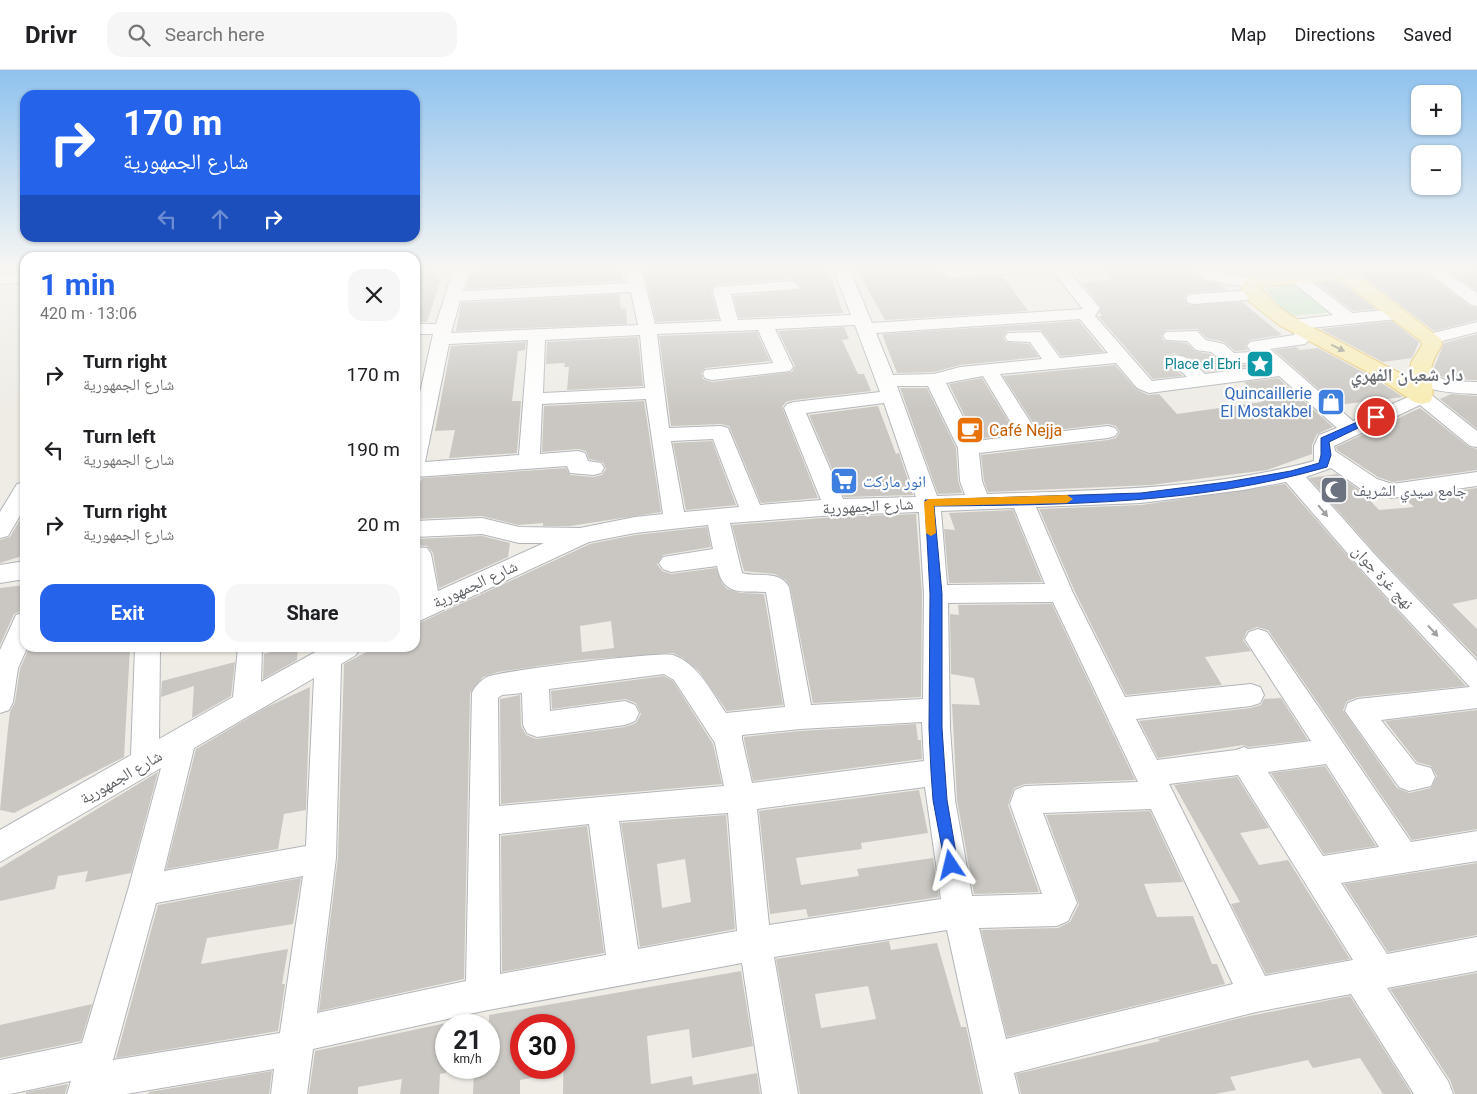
<!DOCTYPE html>
<html lang="en">
<head>
<meta charset="utf-8">
<style>
  body { margin:0; font-family:Roboto,"Noto Naskh Arabic",sans-serif; background:#f6f6f6; color:#202124; height:100vh; display:flex; flex-direction:column; font-size:19px; white-space:nowrap }
  * { box-sizing:border-box; margin:0 }
  p { font-size:16px; color:#757577 }
  .icon { flex:none; width:28px; height:28px; fill:none; stroke:currentColor; stroke-width:2; stroke-linecap:round; stroke-linejoin:round }
  .map { position:relative; flex:1; overflow:hidden }
  .panel { position:absolute; left:20px; top:182px; width:400px; height:400px; display:flex; flex-direction:column; background:#fff; border-radius:15px; box-shadow:0 1px 4px #0004 }
  .panel>* { flex:none }
  .hud { position:absolute; left:20px; top:20px; width:400px; height:152px; border-radius:15px; box-shadow:0 1px 4px #0004; background:#2563eb; color:#fff; overflow:hidden }
  .tools { position:absolute; left:1411px; top:15px; display:grid; gap:10px }
  .tools a { display:grid; place-items:center; width:50px; height:50px; border-radius:10px; background:#fff; box-shadow:0 1px 4px #0004; font-size:25px }
  .speed { position:absolute; left:435px; top:944px; display:flex; gap:10px; font-size:25px; font-weight:700; text-align:center }
  .speed>* { display:grid; place-content:center; width:65px; height:65px; border-radius:50%; background:#fff; box-shadow:0 1px 4px #0004; line-height:1 }
  .speed small { font-size:12px; font-weight:400 }
  .speed .limit { border:8px solid #d22; background:#fff; color:#111 }
  .pin { position:absolute; display:grid; place-items:center; width:42px; height:42px; color:#fff; margin:-21px; border:2px solid #fff; border-radius:50%; box-shadow:0 1px 5px #0007 }
  .me { position:absolute; width:55px; margin:-28px; rotate:350deg; stroke-linejoin:round; filter:drop-shadow(0 0 4px #0008) }
  .turn { display:flex; align-items:center; gap:18px; height:105px; padding:0 20px; font-size:22px }
  .turn .icon { width:65px; height:65px; stroke-width:2.5 }
  .turn b { display:block; font-size:35px; line-height:42px }
  .lanes { display:flex; align-items:center; height:48px; padding:0 20px; background:#0003; justify-content:center; gap:25px; direction:ltr }
  .lanes .off { opacity:.35 }
  .round { display:grid; place-items:center; flex:none; width:52px; height:52px; border-radius:15px; background:#f6f6f6 }
  .overview { display:flex; align-items:center; justify-content:space-between; height:85px; padding:0 20px }
  h1 { font-size:30px; font-weight:700; line-height:38px; color:#2563eb }
  .action { display:flex; gap:10px; margin-top:auto; padding:10px 20px }
  .action a { flex:1; height:58px; border-radius:15px; background:#2563eb; color:#fff; font-size:20px; font-weight:700; line-height:58px; text-align:center }
  .action a+a { background:#f6f6f6; color:#202124 }
  ul { padding:0; list-style:none }
  li { display:flex; align-items:center; gap:15px; height:75px; padding:0 20px }
  li div { flex:1 }
  li b { display:block; font-size:19px }
  li em { font-style:normal }
  header { display:flex; align-items:center; gap:30px; box-sizing:border-box; height:70px; padding:0 25px; background:#fff; border-bottom:1px solid #e0e0e0 }
  header strong { font-size:24px }
  nav { display:flex; gap:28px; margin-inline-start:auto; font-size:18px }
  .search { width:350px; height:45px; background:#f6f6f6; display:flex; align-items:center; gap:12px; box-sizing:border-box; padding:0 18px; border-radius:15px; color:#757577; font-size:19px }
  .map>svg:first-child { display:block }
</style>
</head>
<body>
<header>
<strong>Drivr</strong>
<div class="search"><svg class="icon" aria-label="search" viewBox="0 0 24 24"><circle cx="10" cy="10" r="6"/><path d="M15 15l6 6"/></svg>Search here</div>
<nav><a>Map</a><a>Directions</a><a>Saved</a></nav>
</header>
<div class="map">
<svg width="1477" height="1024" viewBox="0 0 1477 1024">
  <rect width="100%" height="100%" fill="#eeece5"/>
  <polygon fill="#c4e4c4" points="1298,214 1334,242 1291,246 1283,241 1266,219 1280,218 1279,215"/>
  <g fill="#cac7c2" fill-rule="evenodd">
    <polygon points="415,198 438,198 435,209 441,209 427,252 415,252"/>
    <polygon points="476,198 622,198 623,211 466,219 470,204 476,204"/>
    <polygon points="643,198 828,198 843,243 739,248 733,226 799,220 801,216 791,209 715,215 711,220 719,249 656,252"/>
    <polygon points="856,198 933,198 950,209 1003,206 1028,241 885,250"/>
    <polygon points="1102,198 1188,198 1204,211 1220,214 1227,220 1188,223 1184,228 1188,235 1242,232 1282,265 1250,270 1245,276 1248,280 1235,281 1224,272 1207,268 1197,259 1166,260 1161,266 1164,271 1186,273 1195,281 1210,284 1224,295 1263,295 1206,302 1190,288 1174,283 1168,285 1165,291 1183,306 1153,309 1098,246 1102,246 1099,242 1101,237 1082,213 1114,209"/>
    <polygon points="1446,199 1477,199 1477,221"/>
    <polygon points="1366,200 1422,200 1470,236 1477,238 1477,250 1434,261 1361,205"/>
    <polygon points="1338,211 1376,239 1353,241 1317,213"/>
    <polygon points="619,224 621,239 626,238 627,254 456,261 461,233"/>
    <polygon points="1079,251 1104,282 1061,286 1041,260 1008,261 1003,267 1006,272 1029,274 1039,287 960,295 934,302 897,303 882,264"/>
    <polygon points="1392,251 1419,272 1412,288 1383,292 1320,259"/>
    <polygon points="844,257 849,269 842,270 858,304 864,304 871,321 794,330 786,332 782,337 818,428 761,433 729,356 721,354 671,356 659,266 757,262 770,291 705,298 701,303 703,309 712,312 792,302 795,296 778,261"/>
    <polygon points="1477,264 1477,310 1448,309 1438,305 1433,300 1444,273"/>
    <polygon points="638,267 643,316 567,320 569,297 564,297 565,293 546,294 547,272"/>
    <polygon points="526,272 525,280 518,281 512,331 521,331 517,383 449,388 455,360 435,361 451,276"/>
    <polygon points="1296,277 1300,280 1318,278 1374,308 1403,327 1337,335 1274,280"/>
    <polygon points="1115,295 1136,319 1148,325 1159,324 1177,344 1262,332 1244,312 1278,308 1333,357 1317,364 1312,375 1312,384 1267,400 1151,415 988,422 984,411 981,385 1108,370 1116,368 1120,362 1116,356 1108,354 1039,362 1003,306"/>
    <polygon points="982,308 1016,364 976,369 949,314"/>
    <polygon points="900,318 927,318 956,378 958,411 962,423 938,424"/>
    <polygon points="1451,324 1477,326 1477,359 1440,329"/>
    <polygon points="644,331 661,442 570,456 543,456 543,453 518,455 482,446 415,449 415,425 422,408 566,398 570,405 594,407 602,405 606,399 603,392 589,389 586,381 578,379 542,382 544,336"/>
    <polygon points="878,336 896,384 899,383 913,425 844,427 809,345"/>
    <polygon points="1420,338 1469,377 1477,379 1477,400 1392,412 1378,407 1337,380 1336,377"/>
    <polygon points="712,371 736,435 686,440 673,373"/>
    <polygon points="1337,404 1361,421 1379,440 1414,437 1404,428 1477,418 1477,529 1452,534 1477,559 1477,588 1379,487 1309,408"/>
    <polygon points="1285,414 1361,501 1466,616 1358,627 1347,631 1343,640 1397,718 1409,723 1431,718 1437,706 1431,696 1417,692 1385,651 1477,640 1477,759 1412,770 1268,560 1257,557 1247,561 1243,570 1251,581 1205,587 1222,615 1126,625 1075,522 1039,439 1141,435"/>
    <polygon points="1013,440 1042,512 949,513 944,459 955,460 949,443"/>
    <polygon points="25,441 25,485 0,493 0,470 10,467"/>
    <polygon points="916,444 922,524 921,627 813,633 790,516 786,510 775,504 744,501 732,455 835,447"/>
    <path d="M707,457L711,477L663,485L657,494L662,501L671,504L716,498L722,513L727,519L741,523L764,524L783,635L727,641L699,601L683,588L673,583L581,590L498,602L483,607L470,623L464,909L319,941L338,788L344,594L374,578H415V555L590,474L635,465ZM611,551L614,578L582,582L580,556Z"/>
    <polygon points="482,466 510,473 508,487 439,518 433,483 427,476 415,475 415,469"/>
    <polygon points="25,515 25,534 21,541 14,544 0,575 0,518"/>
    <polygon points="1052,534 1135,710 1025,714 1014,718 1008,735 1039,822 974,824 957,730 952,634 980,635 974,608 951,604 950,544 959,545 958,535"/>
    <polygon points="29,578 130,578 124,687 14,743 0,740 8,658 10,642 15,632 20,599"/>
    <polygon points="285,578 298,578 297,590 263,609 264,584"/>
    <polygon points="235,592 231,626 192,648 194,616 161,627 162,611"/>
    <polygon points="664,606 673,611 713,674 722,714 501,734 500,629 520,625 521,656 526,665 536,669 625,657 636,653 641,644 636,633 625,629 552,639 551,621"/>
    <polygon points="310,617 306,740 284,744 278,779 166,799 196,679 267,637"/>
    <polygon points="1281,628 1308,670 1248,677 1243,675 1158,688 1139,651 1251,638 1261,635 1264,629"/>
    <polygon points="916,654 918,670 921,670 922,689 753,711 744,669 744,667 800,661"/>
    <polygon points="1325,696 1376,776 1324,784 1271,703"/>
    <polygon points="158,702 131,803 85,812 88,801 58,806 55,819 0,831 0,798"/>
    <polygon points="1237,707 1269,758 1240,763 1259,795 1288,790 1350,889 1266,904 1231,834 1240,832 1174,715"/>
    <polygon points="919,720 928,763 861,773 862,779 796,788 801,815 859,806 857,799 933,788 939,827 808,847 806,839 770,844 759,741"/>
    <polygon points="1150,741 1183,812 1144,814 1157,847 1193,846 1212,894 1217,894 1225,914 1007,967 981,860 1058,858 1070,852 1079,834 1046,745"/>
    <path d="M726,745L735,859L640,877L621,753ZM685,789L691,832L662,838L657,794Z"/>
    <polygon points="587,756 604,883 502,902 501,766"/>
    <polygon points="1477,793 1477,865 1388,882 1344,814"/>
    <polygon points="301,808 293,854 207,868 201,894 288,879 282,914 285,914 278,961 116,988 158,835"/>
    <path d="M889,871L891,880L937,873L961,957H966L968,965L981,1024H800L776,889ZM868,916L876,949L821,958L815,924Z"/>
    <polygon points="741,901 753,976 692,988 689,959 647,966 651,1014 692,1006 693,1015 757,1003 760,1024 563,1024 564,955 521,955 521,998 551,998 551,1004 520,1010 520,1024 473,1024 474,998 489,998 489,945"/>
    <polygon points="1477,903 1477,1024 1455,1024 1450,1010 1390,919"/>
    <polygon points="1350,926 1412,1024 1383,1024 1360,988 1313,998 1308,990 1230,1007 1236,1020 1215,1024 1021,1024 1016,1004 1160,971 1158,969 1240,948"/>
    <polygon points="92,934 81,971 0,988 0,955"/>
    <polygon points="446,953 446,1003 440,1004 439,1024 400,1024 402,1009 358,1017 358,1024 309,1024 315,981"/>
    <polygon points="272,1001 269,1024 149,1024 149,1022"/>
    <polygon points="68,1014 65,1024 26,1024 26,1022"/>
  </g>
  <g fill="none" stroke-linecap="round" stroke-linejoin="round">
    <g stroke="#b2b5b9" stroke-width="2">
      <g id="minor">
        <path d="M454,198H470L463,221L628,213L625,198H641L655,254L721,251L713,220L715,217L791,211L799,216L797,219L731,224L738,250L851,245L833,198H849L872,253L1083,239L1050,198H1066L1100,238L1095,246L1152,311L1187,307C1180,299 1171,298 1166,290L1169,286C1185,282 1194,293 1205,304L1268,296L1263,292L1230,294L1224,293L1211,282L1196,280L1187,271L1166,270L1163,266L1166,262L1197,261L1206,270L1224,274L1234,283L1252,282L1247,276L1250,272L1294,265L1295,260L1286,259L1283,255L1286,251L1333,245L1290,210L1288,207L1290,204H1302L1352,243L1397,239L1403,240L1406,244L1403,248L1397,249L1310,258L1312,267L1305,274L1270,279L1353,351L1422,321L1429,323L1477,361V377L1470,376L1420,335L1334,376L1335,381L1377,409L1392,414L1477,402V416L1391,428L1361,419L1331,398L1306,407L1378,488L1477,591V638L1381,650L1416,694L1431,698L1435,707L1431,716L1409,721L1399,717L1345,641L1348,633L1358,629L1470,617L1362,500L1286,412L1243,420L1141,433L1036,437L1073,523L1125,627L1251,614L1260,617L1264,625L1260,633L1251,636L1136,649L1157,690L1236,680L1244,677L1248,679L1311,671L1245,569L1249,562L1258,559L1267,562L1411,772L1477,761V791L1341,813L1387,884L1477,867V901L1387,918L1448,1011L1453,1024H1414L1351,924L1256,942L1014,1003L1019,1024H983L947,860L774,887L798,1024H762L742,893L483,941L313,979L307,1024H271L274,999L126,1024H67L71,1011L10,1024H0V990L82,973L128,820L161,698L0,792V760L131,685L135,578H160L159,669L233,627L238,578H262L261,612L319,580L325,578H360L356,585L341,594L336,788L317,943L466,911L472,623C475,616 480,611 487,607C499,601 663,581 673,585C699,594 711,622 726,643L785,637L766,522C740,521 723,526 717,496L671,502L663,499L659,493L663,487L713,479L708,455L635,463L589,472L415,553V477L427,478L431,484L438,521L544,473H519L482,464L415,467V451L482,448L519,457L580,458L635,447L663,444L646,329L542,334L540,384L578,381L585,383L588,391L601,393L604,398L601,403L594,405L570,403L567,396L415,407V345L433,264H415V254H436ZM631,222L638,255L451,263L460,231ZM1080,249L1108,283L1060,288L1041,262L1008,263L1005,267L1008,271L1030,272L1042,289L960,297L934,304L893,305L876,263ZM855,255L880,322L794,332L787,334L784,338L821,430L760,435L728,358L721,356L669,358L657,264L758,260L773,293L705,300L703,304L705,308L712,310L790,301L793,297L775,259ZM640,265L645,318L543,323L545,270ZM528,270L519,385L425,392L449,274ZM1116,293L1137,318L1149,323L1279,306L1337,358L1319,365L1314,376V391C1208,420 1096,420 987,424L982,411L979,383L1108,368L1115,366L1118,362L1115,358L1108,356L1038,364L1000,304ZM983,306L1019,366L975,371L946,313ZM897,316H928L958,378L960,411L965,425L937,426ZM884,333L916,427L843,429L806,343ZM713,369L739,437L684,442L671,371ZM1014,438L1045,514L947,515L941,441ZM919,442L924,524L923,629L811,635L789,517C779,499 758,508 742,503L730,453L835,445ZM1053,532L1138,712L1025,716L1015,720L1010,734L1042,824L972,826L955,730L950,658L948,533ZM664,604L674,610L715,673L724,716L499,736L498,628L502,625L522,623L523,655L527,663L537,667L625,655L635,651L639,643L635,635L625,631L550,641L549,619ZM314,608L306,776L164,801L194,678ZM922,652L924,691L752,713L742,669V665L800,659ZM1326,694L1379,777L1323,786L1268,702ZM1238,705L1353,890L1265,906L1169,714ZM925,717L941,829L769,855L757,739ZM1151,739L1233,914L1006,969L979,858L1057,856L1068,851L1077,833L1043,743ZM728,743L737,861L638,879L619,751ZM589,754L606,885L500,904L499,764ZM303,806L280,963L113,990L156,833Z"/>
        <polygon points="935,198 1030,198 1022,203 950,207"/>
        <path d="M1190,198C1206,196 1239,205 1257,210L1259,213L1251,218L1211,211L1205,209Z"/>
        <polygon points="1423,198 1441,198 1477,223 1477,236 1471,235"/>
        <polygon points="25,203 25,213 0,214 0,204"/>
        <polygon points="1254,220 1260,221 1262,225 1260,229 1194,234 1188,233 1186,229 1188,225 1194,224"/>
        <polygon points="1477,252 1477,262 1431,274 1425,273 1422,269 1425,265"/>
        <path d="M1419,300L1448,311L1477,312V324C1458,323 1422,323 1410,306L1412,302Z"/>
        <polygon points="25,412 25,437 8,466 0,468 0,442 17,414"/>
        <polygon points="25,491 25,509 0,513 0,495"/>
        <polygon points="25,542 27,578 18,598 13,632 9,640 0,643 0,580 16,545"/>
      </g>
    </g>
    <g stroke="#e6c166" stroke-width="2">
      <path id="major" d="M1340,198H1365L1363,202L1357,204L1441,269L1442,275C1437,283 1432,291 1431,301C1430,311 1436,323 1430,332L1422,334L1414,332L1375,306L1279,255L1250,232L1241,217L1248,207L1255,205ZM1339,209L1421,271L1422,275L1411,293L1409,308L1293,247L1276,235L1260,217Z"/>
    </g>
    <use href="#minor" fill="#fff" fill-rule="evenodd"/>
    <use href="#major" fill="#f8ecb0" fill-rule="evenodd"/>
  </g>
  <defs><path id="oneway-solid" d="M-6-.8H1V-3.2L6.5 0L1 3.2V.8H-6Z" transform="scale(1.25)"/></defs>
  <use fill="#93917f" href="#oneway-solid" transform="translate(1338 278) rotate(26)"/>
  <g fill="#9ea0a2">
    <use href="#oneway-solid" transform="translate(1323 441) rotate(50)"/>
    <use href="#oneway-solid" transform="translate(1433 561) rotate(47)"/>
  </g>
  <linearGradient id="sky" x2="0" y2="1"><stop stop-color="#8fc2ee"/><stop offset="0.58" stop-color="#f7f6f3"/><stop offset="1" stop-color="#f7f6f3" stop-opacity="0"/></linearGradient>
  <rect width="1477" height="341" fill="url(#sky)"/>
  <path fill="#2563eb" stroke="#184099" d="M1373,345L1381,347L1329,372L1331,385L1327,397C1200,434 1066,435 934,436L942,524V658L945,702L947,730L958,795L956,800L951,802L946,800L933,730L931,702L929,658L930,524L925,430L1141,423L1227,412L1291,401L1319,393L1321,385V368Z"/>
  <polygon fill="#f59e0b" points="1067,425 1073,429 1067,433 934,436 936,463 931,466 926,463 924,432 929,429"/>
  <defs>
    <g id="sight-square" transform="scale(1.4375)"><rect x="-9" y="-9" width="18" height="18" rx="4" fill="#0f9aa8" stroke="#fff"/><path d="M0-6L1.8-2.2L6-1.7L2.9 1.2L3.7 5.4L0 3.3L-3.7 5.4L-2.9 1.2L-6-1.7L-1.8-2.2Z" fill="#fff"/></g>
    <g id="shop-square" transform="scale(1.4375)"><rect x="-9" y="-9" width="18" height="18" rx="4" fill="#3f7fe0" stroke="#fff"/><path d="M-5-2.5h2.3a2.7 3.5 0 0 1 5.4 0H5L5.5 6h-11ZM-1.5-2.5h3a1.5 2.3 0 0 0-3 0Z" fill="#fff"/></g>
    <g id="cafe-square" transform="scale(1.4375)"><rect x="-9" y="-9" width="18" height="18" rx="4" fill="#e8710a" stroke="#fff"/><path d="M-5.5-4.5H6V0H3Q3 3.5 0 3.5H-2.5Q-5.5 3.5-5.5 0ZM3-3.2v2h1.7v-2ZM-6 4.5H4V6H-6Z" fill="#fff"/></g>
    <g id="supermarket-square" transform="scale(1.4375)"><rect x="-9" y="-9" width="18" height="18" rx="4" fill="#3f7fe0" stroke="#fff"/><path d="M-6-5.5h2.5l.6 2H6L4.5 2H-2.5L-4.4-4H-6ZM-1.5 3.2a1.3 1.3 0 1 0 .1 0ZM3 3.2a1.3 1.3 0 1 0 .1 0Z" fill="#fff"/></g>
    <g id="mosque-square" transform="scale(1.4375)"><rect x="-9" y="-9" width="18" height="18" rx="4" fill="#6b7280" stroke="#fff"/><path d="M3.5-4.9A6 6 0 1 0 3.5 4.9A5 5 0 1 1 3.5-4.9Z" fill="#fff"/></g>
  </defs>
  <g fill-rule="evenodd">
    <use href="#sight-square" x="1260" y="294"/>
    <use href="#shop-square" x="1331" y="332"/>
    <use href="#cafe-square" x="970" y="360"/>
    <use href="#supermarket-square" x="844" y="411"/>
    <use href="#mosque-square" x="1334" y="420"/>
  </g>
  <g text-anchor="middle" dominant-baseline="central" stroke-width="4.5" stroke-linejoin="round" paint-order="stroke">
    <g font-size="14" fill="#0d838f" stroke="#fff" text-anchor="end">
      <text x="1241" y="294">Place el Ebri</text>
    </g>
    <g font-size="16" fill="#366cbe" stroke="#fff" text-anchor="end">
      <text x="1312" y="323">Quincaillerie<tspan x="1312" dy="18">El Mostakbel</tspan></text>
      <text x="863" y="411" text-anchor="start">انور ماركت</text>
    </g>
    <g font-size="16" fill="#c56008" stroke="#fff" text-anchor="start">
      <text x="989" y="360">Café Nejja</text>
    </g>
    <g font-size="16" fill="#5b616d" stroke="#fff" text-anchor="start">
      <text x="1353" y="420">جامع سيدي الشريف</text>
    </g>
    <g font-size="16" fill="#5d6064" stroke="#fff">
      <text transform="translate(868 436) rotate(-3)">شارع الجمهورية</text>
      <text transform="translate(1383 507) rotate(47)">نهج غرة جوان</text>
      <text transform="translate(475 514) rotate(-25)">شارع الجمهورية</text>
      <text transform="translate(121 707) rotate(-30)">شارع الجمهورية</text>
    </g>
    <g font-size="18" font-weight="bold" fill="#6e7276" stroke="#fff">
      <text x="1407" y="304">دار شعبان الفهري</text>
    </g>
  </g>
</svg>
<div class="tools">
<a>+</a>
<a>−</a>
</div>
<div class="speed"><div>21<small>km/h</small></div><div class="limit">30</div></div>
<div class="pin" style="left:1376px;top:347px;background:#d93025"><svg class="icon" aria-label="arrive" viewBox="0 0 24 24"><path d="M6 21V4h12l-3 4 3 4H6"/></svg></div>
<svg class="me" style="left:951px;top:795px" viewBox="-20 -20 40 40"><path d="M0-17L14 15 0 8-14 15z" fill="#2563eb" stroke="#fff" stroke-width="4"/></svg>
<div class="hud">
<div class="turn"><svg class="icon" aria-label="right" viewBox="0 0 24 24"><path d="M7 20v-9h11M14 6l5 5-5 5"/></svg><div><b>170 m</b>شارع الجمهورية</div></div>
<div class="lanes"><svg class="icon off" aria-label="left" viewBox="0 0 24 24"><path d="M17 20v-9H6M10 6l-5 5 5 5"/></svg><svg class="icon off" aria-label="ahead" viewBox="0 0 24 24"><path d="M12 20V5M6 11l6-6 6 6"/></svg><svg class="icon" aria-label="right" viewBox="0 0 24 24"><path d="M7 20v-9h11M14 6l5 5-5 5"/></svg></div>
</div>
<section class="panel">
<div class="overview"><div><h1>1 min</h1><p>420 m · 13:06</p></div><a class="round"><svg class="icon" aria-label="close" viewBox="0 0 24 24"><path d="M6 6l12 12M18 6L6 18"/></svg></a></div>
<ul>
<li><svg class="icon" aria-label="right" viewBox="0 0 24 24"><path d="M7 20v-9h11M14 6l5 5-5 5"/></svg><div><b>Turn right</b><p>شارع الجمهورية</p></div><em>170 m</em></li>
<li><svg class="icon" aria-label="left" viewBox="0 0 24 24"><path d="M17 20v-9H6M10 6l-5 5 5 5"/></svg><div><b>Turn left</b><p>شارع الجمهورية</p></div><em>190 m</em></li>
<li><svg class="icon" aria-label="right" viewBox="0 0 24 24"><path d="M7 20v-9h11M14 6l5 5-5 5"/></svg><div><b>Turn right</b><p>شارع الجمهورية</p></div><em>20 m</em></li>
</ul>
<div class="action"><a>Exit</a><a>Share</a></div>
</section>
</div>
</body>
</html>
